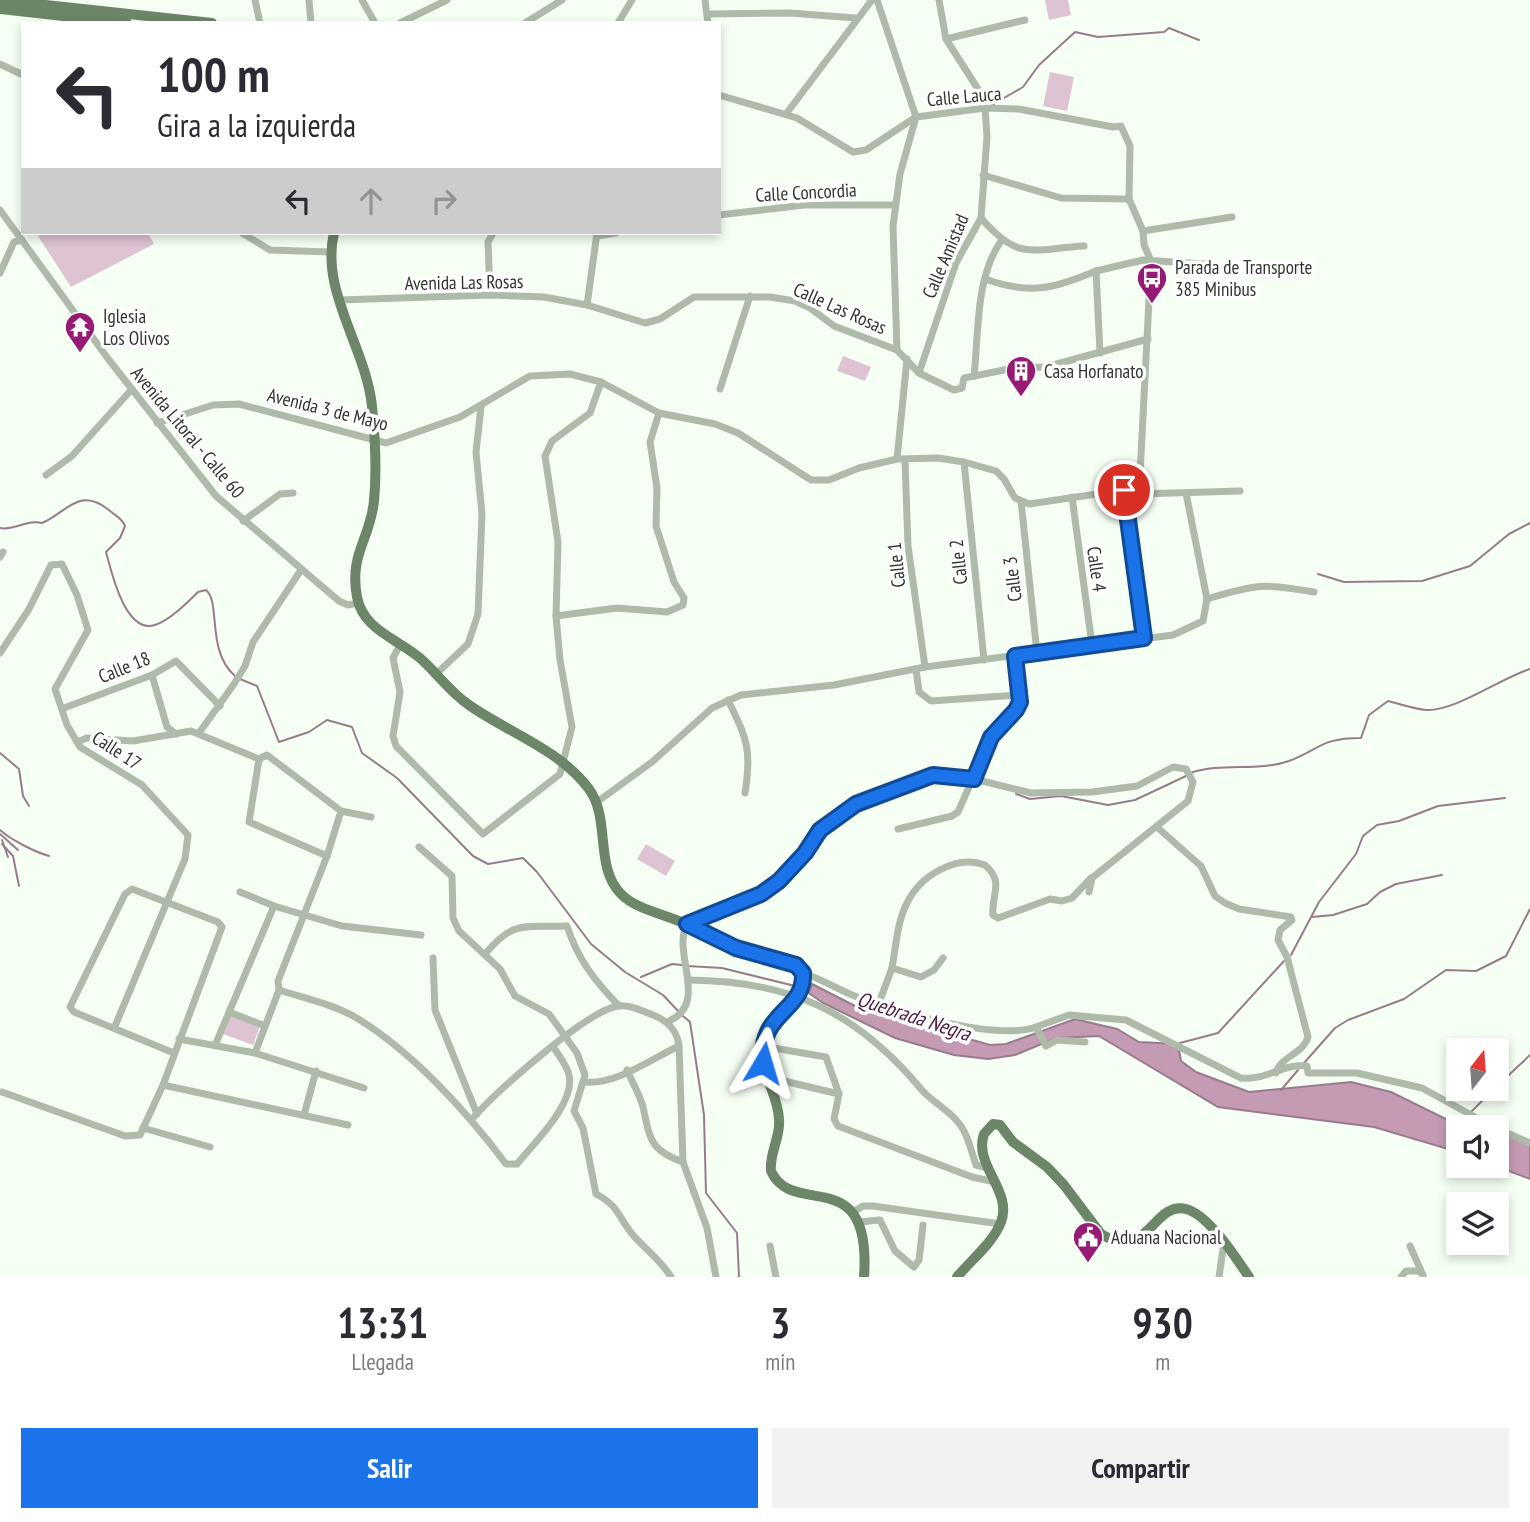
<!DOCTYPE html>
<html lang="es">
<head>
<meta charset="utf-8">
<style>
  body { margin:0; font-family:"PT Sans Narrow",sans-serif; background:#f2f2f3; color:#2b2b33; height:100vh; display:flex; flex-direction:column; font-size:26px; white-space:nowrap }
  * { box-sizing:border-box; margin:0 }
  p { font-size:23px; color:#7c7c81 }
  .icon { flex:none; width:38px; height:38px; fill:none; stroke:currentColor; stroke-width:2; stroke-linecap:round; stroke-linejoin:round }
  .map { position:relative; height:1277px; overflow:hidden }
  .side { display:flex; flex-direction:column; background:#fff; flex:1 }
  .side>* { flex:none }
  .guide { position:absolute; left:21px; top:21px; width:700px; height:214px; border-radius:0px; box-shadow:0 4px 10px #0003; background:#fff; color:#2b2b33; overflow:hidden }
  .needle { width:46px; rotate:17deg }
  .controls { position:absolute; left:1446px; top:1038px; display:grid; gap:14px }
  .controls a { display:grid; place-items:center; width:63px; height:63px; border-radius:0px; background:#fff; box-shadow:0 4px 10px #0003; font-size:35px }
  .pin { position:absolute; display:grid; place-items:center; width:60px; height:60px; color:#fff; margin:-30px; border:4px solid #fff; border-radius:50%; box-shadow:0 2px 7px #0007 }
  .me { position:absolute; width:77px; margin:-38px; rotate:7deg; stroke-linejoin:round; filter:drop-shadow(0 0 5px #0008) }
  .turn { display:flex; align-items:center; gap:24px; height:147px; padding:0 21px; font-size:32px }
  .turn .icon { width:91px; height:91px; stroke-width:2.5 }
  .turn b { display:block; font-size:49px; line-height:60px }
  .lanes { display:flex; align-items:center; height:66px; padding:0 21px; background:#0003; justify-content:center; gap:35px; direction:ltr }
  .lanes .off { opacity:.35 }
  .eta { display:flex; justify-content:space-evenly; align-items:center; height:119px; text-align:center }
  .eta b { font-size:42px; font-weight:800; line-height:49px }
  .primary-button { display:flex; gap:14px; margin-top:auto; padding:14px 21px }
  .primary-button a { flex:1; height:80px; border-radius:0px; background:#1a73e8; color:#fff; font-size:28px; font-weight:800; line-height:80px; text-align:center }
  .primary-button a+a { background:#f2f2f3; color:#2b2b33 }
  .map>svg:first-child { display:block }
</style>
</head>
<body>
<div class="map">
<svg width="1530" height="1277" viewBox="0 0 1530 1277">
  <rect width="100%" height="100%" fill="#f6fff4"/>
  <g fill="#dec3d2">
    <polygon points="1045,0 1068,0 1071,15 1049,20"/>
    <polygon points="1050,72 1074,77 1067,111 1043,106"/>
    <polygon points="44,233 148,233 154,244 71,287 38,236"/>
    <polygon points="843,356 871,367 865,381 837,371"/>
    <polygon points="646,844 675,861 666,876 637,859"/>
    <polygon points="230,1015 260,1026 253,1045 223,1034"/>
  </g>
  <g fill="#c49bb3" stroke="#987c8c" stroke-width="2">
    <polygon points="812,984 855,1006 990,1045 1006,1044 1075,1019 1117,1029 1139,1042 1178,1044 1181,1061 1196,1072 1249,1092 1351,1082 1391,1092 1462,1127 1458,1127 1458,1152 1374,1127 1218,1107 1099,1036 1056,1038 1015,1055 988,1059 954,1055 895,1038 823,1003 809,993"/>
    <polygon points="1496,1135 1530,1140 1530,1179 1496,1166"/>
  </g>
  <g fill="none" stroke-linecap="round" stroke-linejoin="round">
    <g stroke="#987c8c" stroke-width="2">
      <polyline points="992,105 1023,87 1039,65 1075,32 1098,37 1164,32 1169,28 1199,40"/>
      <path d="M0,528C15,531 27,519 42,523C66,513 80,485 110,511C116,516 122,518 125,526L120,538L106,552C111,570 125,635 155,625C170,620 187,603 198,592L206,590C221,602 206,651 235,676"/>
      <polyline points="1318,574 1344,582 1422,581 1470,566 1509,534 1530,523"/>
      <polyline points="240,679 257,686 279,742 309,732 327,720 352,727 362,753 397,778 473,856 488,864 523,858 537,872 591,944 625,972 663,995 679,1012"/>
      <polyline points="0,753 19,769 23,796 29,806"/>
      <path d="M1190,773C1222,762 1258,772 1289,761C1320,749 1321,738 1361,738L1369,715L1388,701C1400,704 1414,709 1426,710C1454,712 1501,678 1530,669"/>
      <polyline points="1016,794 1030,799 1061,796 1108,805 1135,800 1186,776"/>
      <path d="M0,830C11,840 35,852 49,856"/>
      <polyline points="0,834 18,850"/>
      <polyline points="2,840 8,857"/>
      <polyline points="2,844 13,856 19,886"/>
      <polyline points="1312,917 1333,915 1367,904 1380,892 1396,884 1442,875"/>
      <polyline points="1291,955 1319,902 1356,854 1363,836 1377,825 1399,821 1438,806 1505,798"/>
      <polyline points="687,966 722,968 795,986"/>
      <polyline points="641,977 672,964 682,965"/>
      <polyline points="683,1016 690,1022 704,1115 706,1193 737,1233 739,1277"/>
      <polyline points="1180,1043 1218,1033 1284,961"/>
      <polyline points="1304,1063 1335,1028 1348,1020 1404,999 1446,970 1476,971 1506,956 1530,909"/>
      <polyline points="1496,1087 1530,1055"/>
      <polyline points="1281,1090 1298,1070"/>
      <polyline points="1471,1112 1495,1088"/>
      <polyline points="1458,1124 1467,1116"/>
    </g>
    <g stroke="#aebbab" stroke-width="7">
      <polyline points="255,0 260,23"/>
      <polyline points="309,0 311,23"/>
      <polyline points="362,0 375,23"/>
      <polyline points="705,0 708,23"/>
      <polyline points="877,0 916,117 900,174 893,226 897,350"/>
      <polyline points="939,0 946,39 978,89 978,95 956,100"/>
      <polyline points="708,14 790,13 855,18"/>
      <polyline points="400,23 447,0"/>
      <polyline points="525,23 562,0"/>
      <polyline points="618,23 632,0"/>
      <polyline points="946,39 1025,20"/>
      <polyline points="0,64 23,75"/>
      <polyline points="719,95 797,118 853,152 866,150 916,117 985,108 1019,109 1113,127 1121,126 1130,146 1129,199 1143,231 1144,245 1151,261 1139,494"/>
      <polyline points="786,114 872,0"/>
      <polyline points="983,175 1061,198 1129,199"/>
      <polyline points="0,210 109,360 216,496 339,601 348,605 359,603"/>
      <polyline points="719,215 804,205 895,205"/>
      <path d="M981,218C1019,262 1031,249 1084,246"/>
      <polyline points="1143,231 1232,217"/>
      <polyline points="242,233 270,250 330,252"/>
      <polyline points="597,236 616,233"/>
      <polyline points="1096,271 1143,260 1204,264"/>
      <polyline points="0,273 14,242 22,240"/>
      <path d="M985,279C1030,295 1053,289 1096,271L1100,353"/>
      <polyline points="490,295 488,242 493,233"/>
      <polyline points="340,300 490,295 544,297 587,305 645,323 660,319 694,297 770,297 795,301 810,308 834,326 897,350 919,373 954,390 962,388 964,378 1009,369 1046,367 1148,339"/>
      <polyline points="587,305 597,233"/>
      <polyline points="919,373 956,263 981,218 987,137 985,108"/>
      <path d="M974,376C979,332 975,279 1001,241"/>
      <polyline points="720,389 750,296"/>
      <polyline points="157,423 213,405 239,404 386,443 460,417 530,376 570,374 601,382 659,413 715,424 738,433 811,480 829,480 859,468 897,459 938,458 964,462 996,471 1004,479 1015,498 1029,504 1124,490 1139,494 1240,491"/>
      <polyline points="897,459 907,359"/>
      <polyline points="905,460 908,546 925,667"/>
      <polyline points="964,462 984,660"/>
      <polyline points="46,475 72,456 132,389"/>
      <polyline points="1124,490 1144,638"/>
      <polyline points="1072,497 1092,645"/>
      <polyline points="1021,501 1037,653"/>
      <polyline points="243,521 280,494 293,493"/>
      <polyline points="0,557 3,552"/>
      <path d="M1207,599C1256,584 1264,583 1314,592"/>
      <polyline points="556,616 617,608 667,612 683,605 684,598 674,582 656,526 657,488 650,442 659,413"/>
      <polyline points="400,645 393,658 400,692 393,736 396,746 483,834 560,774 572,727 560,660 556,616 558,542 545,456 552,441 590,413 601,382"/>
      <polyline points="0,653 29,609 51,565 62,564 77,595 88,630 55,689 67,725 80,747 142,785 188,835 185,859 115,1026"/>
      <polyline points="916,669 919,692 931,701 1018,695"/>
      <polyline points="152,675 167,727 176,734"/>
      <polyline points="435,675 468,644 478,614 482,514 476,452 481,407"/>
      <path d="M728,700C747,739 752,750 745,793"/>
      <polyline points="64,708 152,675 176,661 220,706"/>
      <polyline points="199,733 234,684 245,666 253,642 301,570"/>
      <polyline points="77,742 87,738 133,741 191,731 259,759 267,755 341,811 371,817"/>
      <polyline points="259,759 249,822 327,856"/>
      <polyline points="597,802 652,762 712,708 741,695 834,685 925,667 1173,635 1203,621 1207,599 1186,493"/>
      <path d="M1158,828L1201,866L1215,896L1225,903L1239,909L1291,917L1292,920L1280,930L1278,940L1287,957L1308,1037C1303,1054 1281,1056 1276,1073"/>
      <polyline points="898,829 952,816 958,812 991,737 1016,710 1019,702 1015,656"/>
      <path d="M419,847L452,876L453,918L459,931L500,969L515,996L549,1014L577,1053L585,1075L574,1111L583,1128L596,1194C619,1206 618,1217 633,1235C646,1250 660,1259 671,1277"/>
      <polyline points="240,892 274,906 342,926 421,935"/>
      <path d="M486,953C514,919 526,928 567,926C578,960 595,981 619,1006"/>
      <polyline points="433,958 435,1010 477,1114"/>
      <path d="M892,968C896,947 897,922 907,903C920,876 956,854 985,865C1005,883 991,893 993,915L998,918L1050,899L1062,901L1072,898L1091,878"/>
      <path d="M803,973C822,979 838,990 857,997C897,1012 996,1041 1036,1027L1046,1046L1057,1040L1085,1042"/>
      <path d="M689,980C790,981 856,1011 921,1089C932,1102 947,1109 957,1121C968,1133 971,1151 976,1165L987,1168"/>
      <path d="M279,990C304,998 332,1004 355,1017C412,1051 467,1112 506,1164H517C533,1144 576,1103 569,1075C567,1065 558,1055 553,1046"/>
      <polyline points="879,1003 892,968 921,977 934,970 943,958"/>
      <polyline points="229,1012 265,1026"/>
      <path d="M667,1022C711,1004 671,954 687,924L751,900L779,881L805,853L820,830L837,815L856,804L933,775L974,779L1031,793L1092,792L1137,786L1173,767L1186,769L1193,782L1188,801L1092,878L1089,892"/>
      <path d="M1036,1027L1069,1015L1126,1020L1241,1078C1266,1081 1283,1063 1307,1066L1308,1073H1357L1422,1088L1493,1127"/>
      <polyline points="179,1039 255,1053 364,1088"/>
      <polyline points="216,1043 274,906"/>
      <polyline points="762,1046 826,1057 839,1094 834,1119 838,1126 972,1177 995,1182"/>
      <polyline points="255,1053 279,990 278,981 327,856 341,811"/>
      <path d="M627,1070C632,1082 640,1095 643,1107C650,1138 649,1150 683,1162"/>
      <polyline points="784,1081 839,1094"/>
      <path d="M585,1082C616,1085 651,1059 679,1046"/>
      <polyline points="163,1085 348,1125"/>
      <polyline points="2,1092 125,1136 140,1135 163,1085 222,927 218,922 132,889 125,894 70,1007 74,1012 174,1053"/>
      <polyline points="304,1115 316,1071"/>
      <path d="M472,1119C496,1092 584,1013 617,1006C629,1004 642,1011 653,1015C668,1021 677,1030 679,1046L683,1162L707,1228L716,1277"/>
      <polyline points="143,1128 210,1147"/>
      <polyline points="1496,1128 1530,1143"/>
      <polyline points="853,1212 863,1206 873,1206 1000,1224"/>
      <polyline points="859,1222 880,1220 895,1251 914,1267 919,1260 923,1225"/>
      <polyline points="770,1246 776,1277"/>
      <polyline points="1410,1246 1422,1273"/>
      <polyline points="1219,1277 1224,1242"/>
      <polyline points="1401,1277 1406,1271 1419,1271 1423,1275"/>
    </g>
    <g stroke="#6d8569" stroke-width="10">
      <polyline points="0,0 212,23"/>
      <polyline points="0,9 127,23"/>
      <path d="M334,233C320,291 366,348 372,406C375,436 377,470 374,501C370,540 349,554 357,597C363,630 398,639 420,658C437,673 450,692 469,705C509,733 559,749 589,789C611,819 594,867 621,894C638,911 667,914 688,925C704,933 718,942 735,948C758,955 785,955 803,973C804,1002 772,1011 765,1035C754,1068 778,1090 779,1119C781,1137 769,1153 771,1171C793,1220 872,1160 864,1277"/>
      <path d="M957,1277C971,1260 993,1243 1001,1222C1013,1191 973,1165 984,1134L993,1124L1000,1125L1013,1142L1047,1167L1064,1185L1101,1234C1149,1263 1152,1201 1186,1209C1209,1215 1236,1258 1249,1277"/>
    </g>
  </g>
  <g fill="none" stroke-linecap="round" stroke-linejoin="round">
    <g stroke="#114b97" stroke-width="18">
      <path id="route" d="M763,1063C759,1010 805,1012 803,973L796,965L736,948L687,924L761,894L779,881L805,853L820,830L856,804L933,775L974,779L991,737L1016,710L1020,702L1015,656L1144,638L1124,490"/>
    </g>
    <use href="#route" stroke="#1a73e8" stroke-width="12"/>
  </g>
  <defs>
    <g id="bus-pin" transform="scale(1.575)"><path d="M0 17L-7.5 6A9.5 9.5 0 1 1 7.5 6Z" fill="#971b74" stroke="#fff"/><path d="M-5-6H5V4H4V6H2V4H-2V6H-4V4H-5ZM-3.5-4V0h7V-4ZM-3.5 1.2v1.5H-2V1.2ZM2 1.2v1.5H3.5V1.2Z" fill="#fff"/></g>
    <g id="temple-pin" transform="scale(1.575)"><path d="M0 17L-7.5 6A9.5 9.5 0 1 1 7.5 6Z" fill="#971b74" stroke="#fff"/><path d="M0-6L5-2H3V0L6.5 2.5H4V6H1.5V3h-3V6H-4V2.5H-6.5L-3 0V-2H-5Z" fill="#fff"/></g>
    <g id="building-pin" transform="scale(1.575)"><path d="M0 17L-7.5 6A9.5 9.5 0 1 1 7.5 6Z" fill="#971b74" stroke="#fff"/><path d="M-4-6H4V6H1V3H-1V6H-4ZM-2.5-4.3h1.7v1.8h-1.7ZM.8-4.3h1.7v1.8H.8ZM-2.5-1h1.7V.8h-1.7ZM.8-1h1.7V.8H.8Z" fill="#fff"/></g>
    <g id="civic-pin" transform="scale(1.575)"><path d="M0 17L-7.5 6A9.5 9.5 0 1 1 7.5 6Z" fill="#971b74" stroke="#fff"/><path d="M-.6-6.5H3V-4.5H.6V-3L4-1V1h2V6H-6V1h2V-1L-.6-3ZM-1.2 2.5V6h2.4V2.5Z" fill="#fff"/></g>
  </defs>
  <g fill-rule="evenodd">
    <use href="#bus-pin" x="1152" y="278"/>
    <use href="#temple-pin" x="80" y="327"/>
    <use href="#building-pin" x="1021" y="371"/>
    <use href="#civic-pin" x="1088" y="1237"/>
  </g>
  <g text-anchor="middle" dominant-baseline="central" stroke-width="7" stroke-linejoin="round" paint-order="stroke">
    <g font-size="19" fill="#313530" stroke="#fff">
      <text transform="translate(964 96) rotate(-5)">Calle Lauca</text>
      <text transform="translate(806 192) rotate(-3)">Calle Concordia</text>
      <text transform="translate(945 256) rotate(-67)">Calle Amistad</text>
      <text transform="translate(464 282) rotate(-1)">Avenida Las Rosas</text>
      <text transform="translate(840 308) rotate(24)">Calle Las Rosas</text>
      <text transform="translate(328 409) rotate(14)">Avenida 3 de Mayo</text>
      <text transform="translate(188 432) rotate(50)">Avenida Litoral - Calle 60</text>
      <text transform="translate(958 562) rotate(-96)">Calle 2</text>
      <text transform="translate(896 565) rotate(-96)">Calle 1</text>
      <text transform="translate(1097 569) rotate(82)">Calle 4</text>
      <text transform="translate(1012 579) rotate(-97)">Calle 3</text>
      <text transform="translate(124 667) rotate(-22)">Calle 18</text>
      <text transform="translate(117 750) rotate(33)">Calle 17</text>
    </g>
    <g font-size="19" fill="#313530" stroke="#fff" text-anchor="start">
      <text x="1175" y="267">Parada de Transporte<tspan x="1175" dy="22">385 Minibus</tspan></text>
      <text x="103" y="316">Iglesia<tspan x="103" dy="22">Los Olivos</tspan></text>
      <text x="1044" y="371">Casa Horfanato</text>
      <text x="1111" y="1237">Aduana Nacional</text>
    </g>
    <g font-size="21" font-style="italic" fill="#4f1d3e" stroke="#fff">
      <text transform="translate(914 1016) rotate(18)">Quebrada Negra</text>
    </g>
  </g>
</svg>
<div class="controls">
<a><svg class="needle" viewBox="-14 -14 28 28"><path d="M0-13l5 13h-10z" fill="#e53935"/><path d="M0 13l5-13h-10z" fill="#7c7c81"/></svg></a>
<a><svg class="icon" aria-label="sound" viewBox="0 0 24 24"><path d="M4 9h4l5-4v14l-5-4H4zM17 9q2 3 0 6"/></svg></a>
<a><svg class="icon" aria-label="layers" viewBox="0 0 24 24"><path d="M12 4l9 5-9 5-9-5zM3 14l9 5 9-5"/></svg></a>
</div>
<div class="pin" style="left:1124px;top:490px;background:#d93025"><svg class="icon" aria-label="arrive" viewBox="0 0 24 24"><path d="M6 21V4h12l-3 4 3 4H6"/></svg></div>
<svg class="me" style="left:763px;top:1063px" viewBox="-20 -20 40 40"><path d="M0-17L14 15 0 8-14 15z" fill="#1a73e8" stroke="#fff" stroke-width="4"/></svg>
<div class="guide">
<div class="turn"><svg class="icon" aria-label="left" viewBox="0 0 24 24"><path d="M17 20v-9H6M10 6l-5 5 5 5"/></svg><div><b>100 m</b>Gira a la izquierda</div></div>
<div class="lanes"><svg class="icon" aria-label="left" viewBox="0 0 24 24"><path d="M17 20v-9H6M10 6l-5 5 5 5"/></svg><svg class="icon off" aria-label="ahead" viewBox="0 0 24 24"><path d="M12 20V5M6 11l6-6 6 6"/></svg><svg class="icon off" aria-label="right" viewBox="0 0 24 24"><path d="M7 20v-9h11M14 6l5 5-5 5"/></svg></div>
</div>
</div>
<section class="side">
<div class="eta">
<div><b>13:31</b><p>Llegada</p></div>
<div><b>3</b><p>min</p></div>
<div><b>930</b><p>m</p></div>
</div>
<div class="primary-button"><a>Salir</a><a>Compartir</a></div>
</section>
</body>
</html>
